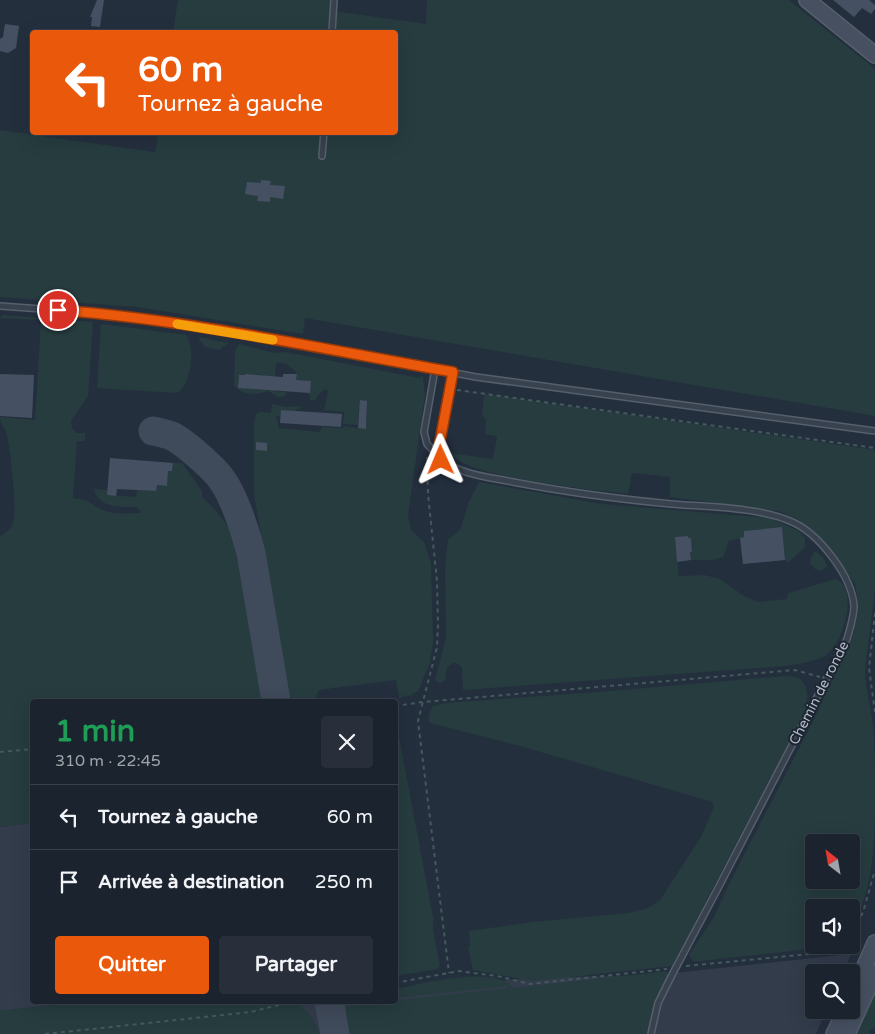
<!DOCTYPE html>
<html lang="fr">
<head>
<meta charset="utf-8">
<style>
  body { margin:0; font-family:"Varela Round",sans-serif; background:#282f3a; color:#f1f3f6; height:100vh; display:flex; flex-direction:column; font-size:19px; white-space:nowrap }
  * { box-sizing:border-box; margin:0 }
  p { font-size:16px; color:#a0a4aa }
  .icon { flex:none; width:28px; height:28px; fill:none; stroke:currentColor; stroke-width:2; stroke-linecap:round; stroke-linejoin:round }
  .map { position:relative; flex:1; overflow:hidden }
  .drawer { position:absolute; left:30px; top:699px; width:368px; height:305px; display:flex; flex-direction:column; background:#1b232e; border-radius:5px; box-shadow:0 5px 20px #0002,0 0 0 1px #39404a }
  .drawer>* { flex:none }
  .guide { position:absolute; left:30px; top:30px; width:368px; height:105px; border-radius:5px; box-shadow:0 5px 20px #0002,0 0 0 1px #39404a; background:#ea580c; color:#fff; overflow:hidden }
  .needle { width:32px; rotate:329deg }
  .fabs { position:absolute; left:805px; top:834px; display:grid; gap:10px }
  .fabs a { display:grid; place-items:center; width:55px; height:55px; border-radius:5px; background:#1b232e; box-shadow:0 5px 20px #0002,0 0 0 1px #39404a; font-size:25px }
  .pin { position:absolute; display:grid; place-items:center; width:42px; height:42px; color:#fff; margin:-21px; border:2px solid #fff; border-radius:50%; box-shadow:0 1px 5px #0007 }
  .me { position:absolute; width:55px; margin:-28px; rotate:359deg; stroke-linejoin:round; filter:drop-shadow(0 0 4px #0008) }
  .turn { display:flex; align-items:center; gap:18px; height:105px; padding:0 25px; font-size:22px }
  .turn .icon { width:65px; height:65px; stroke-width:2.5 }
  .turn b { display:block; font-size:35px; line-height:42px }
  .round { display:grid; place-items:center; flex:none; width:52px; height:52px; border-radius:5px; background:#282f3a }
  .head { display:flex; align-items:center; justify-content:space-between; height:85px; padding:0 25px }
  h1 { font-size:30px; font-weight:700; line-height:38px; color:#1e9e55 }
  .action { display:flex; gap:10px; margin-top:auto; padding:10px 25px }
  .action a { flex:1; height:58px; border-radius:5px; background:#ea580c; color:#fff; font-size:20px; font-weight:700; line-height:58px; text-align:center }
  .action a+a { background:#282f3a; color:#f1f3f6 }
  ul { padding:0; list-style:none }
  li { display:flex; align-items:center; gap:15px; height:65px; padding:0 25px; border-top:1px solid #39404a }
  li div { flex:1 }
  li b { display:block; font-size:19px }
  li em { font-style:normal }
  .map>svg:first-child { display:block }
</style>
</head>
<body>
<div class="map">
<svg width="875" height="1034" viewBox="0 0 875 1034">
  <rect width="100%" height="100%" fill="#242f3e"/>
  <g fill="#323c4b">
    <polygon points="32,823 32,1001 89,1001 0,1011 0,827"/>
    <polygon points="851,954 843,972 814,972 814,1010 826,1010 816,1034 0,1034 0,1031 296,1001 395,1001 395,991 542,977 645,976"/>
  </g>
  <g fill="#263c3f" fill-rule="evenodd">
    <polygon points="178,0 334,0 334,11 426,24 427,0 789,0 875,69 875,416 305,318 303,334 138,307 0,297 0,130 155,152 158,133 395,132 395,32 173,32"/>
    <path d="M2,315L93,322L88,396L71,421L72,428L76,433H85V441H77L73,498C91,500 89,504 103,510C113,515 128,513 139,513L141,512L137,507C120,507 99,509 94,489L107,490V495L136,497L137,490L156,491L157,485L167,486L168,471H172L173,463H182L202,491V497C215,509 225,520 233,536L264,701H32V823L0,827V536C5,534 11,529 13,523C18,512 10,449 7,435C6,428 0,424 0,417L35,420L41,320L0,318Z"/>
    <path d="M101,324L186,335C196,347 191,388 176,393L97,388Z"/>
    <polygon points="198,337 229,343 219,350 205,347"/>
    <path d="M239,344L274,353L285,352L420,378L421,376L423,377L425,395L408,515L411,530L424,542L431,563L433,641L430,663L418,691L411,695L399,698L396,680L319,690L315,701H296L287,695L254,493V424L256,414L260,412L271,413L272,404L286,407L299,406L302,408L296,409V411L281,410V416H276L279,428L320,432L322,427L343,428L344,426L366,429L367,409H359L358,425L343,424L344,412L324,410L328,391L326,389L320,393L315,400L310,401V396L307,393H310L311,381L296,380L297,374C291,367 286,362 276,363L274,389L276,391L286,392V395C278,400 275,395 269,391C257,395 242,396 234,385L235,350ZM245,374L264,375L263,390L238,387L239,375Z"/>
    <path d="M485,394L875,450V589L865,670C866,693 873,715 874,738C875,756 875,774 875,792C875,838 875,887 851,929V908H814V945H837L835,946L701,961H693L689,955L714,917L728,886L813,721L853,636L858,613V599L855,584L828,545L812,529L797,519L779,511L670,497V477L632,473L628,494C593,490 468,478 449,453L493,459L497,436L485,434L486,420L482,414L484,395ZM814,842H851V880H814Z"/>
    <path d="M479,482L602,504L770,518L797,530L805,538V547L788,563L785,560L782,527L744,531V537L729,541L723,557L712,560H691L690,552L692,551L691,538H688V536L675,537L679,576L704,575L720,579L744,596L758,602L787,599L788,593L836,579C859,589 844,643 826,655C815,662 797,664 785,666L463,690L462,667L455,662L447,667L445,680L440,683L435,680L446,638L445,568L448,540L460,530L469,502Z"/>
    <path d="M815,551C820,555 826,559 827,566L821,571L815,569L810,563L811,558Z"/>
    <path d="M785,676C789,676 795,677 798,678C809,684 808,699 806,710L672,966L533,981L473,970L468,948L470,945L469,931L532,922L629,913L648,908L660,900L701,837L714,807L712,802L706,800L520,746L430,723C427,717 430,712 433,706L446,703L611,691Z"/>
    <polygon points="395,729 400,742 433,917 433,930 440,966 437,969 395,976"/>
    <path d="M668,971C659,992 649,1011 647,1034H347L344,1016L347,1006L508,988L507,986L395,998V989C421,984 496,964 513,988Z"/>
    <polygon points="875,991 875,1027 870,1030 869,1034 856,1034"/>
    <path d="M89,1001H296C307,1011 315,1020 320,1034H0V1011Z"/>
  </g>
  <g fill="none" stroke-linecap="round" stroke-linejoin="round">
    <g stroke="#3f4a5a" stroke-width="29">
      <path d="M153,431C159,432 166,434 172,436C184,442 215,469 222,480C234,496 246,533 251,553L276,701"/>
      <polyline points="329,1001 335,1034"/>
    </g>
  </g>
  <g fill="#455162">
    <polygon points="97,0 104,0 100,27 91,26 92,17 90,17"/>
    <polygon points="833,0 869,0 875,5 875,9 871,14 862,8 854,17"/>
    <polygon points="5,24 19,26 16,48 8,53 0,51 0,39 3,37"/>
    <polygon points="261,180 271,181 270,185 285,186 283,199 270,197 270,202 257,201 258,196 245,194 247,182 261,183"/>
    <polygon points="0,374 34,375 32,418 0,416"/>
    <polygon points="245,374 283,377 283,374 297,374 296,380 311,381 310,393 238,388 239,375 245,375"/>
    <polygon points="360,400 367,401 366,429 358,428"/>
    <polygon points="281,410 342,414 341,427 280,423"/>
    <polygon points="256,442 267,443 267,451 256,450"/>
    <polygon points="110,458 173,463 172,471 168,471 167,486 157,485 156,491 117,489 116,496 107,495"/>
    <polygon points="782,527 785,560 743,564 740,538 744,537 744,531"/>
    <polygon points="688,536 688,538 691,538 692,552 690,552 691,560 677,562 675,537"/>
  </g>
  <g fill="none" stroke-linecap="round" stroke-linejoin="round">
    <g stroke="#565f6c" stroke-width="8">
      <g id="lane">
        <polyline points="332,32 334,0"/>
        <polyline points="322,156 324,132"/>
        <polyline points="0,306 97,313 212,328 476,377 875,431"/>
        <polyline points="435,369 424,432 427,444 441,459 440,441 453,372"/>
        <path d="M441,459C460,475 489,477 513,482C565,492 618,499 671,504C707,507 757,507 790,521C818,532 852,576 854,606C854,617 850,628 847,639L716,892L673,973L658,1003L651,1034"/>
      </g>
    </g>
    <g stroke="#565f6c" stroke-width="18">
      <g id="secondary">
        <polyline points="807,0 875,55"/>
        <polyline points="851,998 875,943"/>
        <polyline points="834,1034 846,1010"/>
        <polyline points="847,1034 875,973"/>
      </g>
    </g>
    <g stroke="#44595c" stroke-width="2" stroke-dasharray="4 4" stroke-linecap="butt">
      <polyline points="457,390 875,448"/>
      <polyline points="427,457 428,494 437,581 438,624 437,647 418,721 449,973"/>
      <polyline points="875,613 869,668 875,713"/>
      <polyline points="395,706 423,702 795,670 820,677"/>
      <polyline points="0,752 32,749"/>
      <polyline points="851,938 863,912 875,870"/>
      <polyline points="686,966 820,953 832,951 844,945"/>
      <polyline points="395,983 459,971 497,976 530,984 667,969"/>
      <polyline points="45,1034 251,1012 293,1001"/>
    </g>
    <use href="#lane" stroke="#38414e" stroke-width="5"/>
    <use href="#secondary" stroke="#465061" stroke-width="15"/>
  </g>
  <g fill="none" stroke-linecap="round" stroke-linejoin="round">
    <g stroke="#983908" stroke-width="12">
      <path id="route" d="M58,310C191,320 322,349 453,372L440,441L441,460"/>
    </g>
    <use href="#route" stroke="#ea580c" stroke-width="9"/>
    <polyline stroke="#f59e0b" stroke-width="9" points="177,324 273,340"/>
  </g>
  <g text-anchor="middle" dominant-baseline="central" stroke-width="4" stroke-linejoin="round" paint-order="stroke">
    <g font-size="14" fill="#b4bcc9" stroke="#1d2633">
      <text transform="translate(819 693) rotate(-63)">Chemin de ronde</text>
    </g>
  </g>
</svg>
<div class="fabs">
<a><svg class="needle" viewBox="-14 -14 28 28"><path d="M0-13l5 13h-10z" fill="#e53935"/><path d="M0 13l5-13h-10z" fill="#a0a4aa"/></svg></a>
<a><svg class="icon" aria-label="sound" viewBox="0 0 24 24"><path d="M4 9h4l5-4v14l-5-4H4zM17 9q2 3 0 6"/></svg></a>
<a><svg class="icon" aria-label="search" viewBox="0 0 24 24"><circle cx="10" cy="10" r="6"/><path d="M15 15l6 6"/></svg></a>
</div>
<div class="pin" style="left:58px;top:310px;background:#d93025"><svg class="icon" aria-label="arrive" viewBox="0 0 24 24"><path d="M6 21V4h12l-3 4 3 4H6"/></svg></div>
<svg class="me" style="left:441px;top:460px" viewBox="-20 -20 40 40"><path d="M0-17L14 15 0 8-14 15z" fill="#ea580c" stroke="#fff" stroke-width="4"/></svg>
<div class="guide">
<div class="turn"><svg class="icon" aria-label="left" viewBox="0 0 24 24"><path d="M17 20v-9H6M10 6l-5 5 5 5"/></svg><div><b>60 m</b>Tournez à gauche</div></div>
</div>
<section class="drawer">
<div class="head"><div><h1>1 min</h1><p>310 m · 22:45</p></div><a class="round"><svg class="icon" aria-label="close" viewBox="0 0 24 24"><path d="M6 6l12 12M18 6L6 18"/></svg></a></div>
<ul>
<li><svg class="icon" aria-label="left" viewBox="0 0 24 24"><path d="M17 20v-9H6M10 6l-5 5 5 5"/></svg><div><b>Tournez à gauche</b></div><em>60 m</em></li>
<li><svg class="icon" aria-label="arrive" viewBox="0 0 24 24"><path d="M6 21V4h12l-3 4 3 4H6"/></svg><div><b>Arrivée à destination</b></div><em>250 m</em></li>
</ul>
<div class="action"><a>Quitter</a><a>Partager</a></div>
</section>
</div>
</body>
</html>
